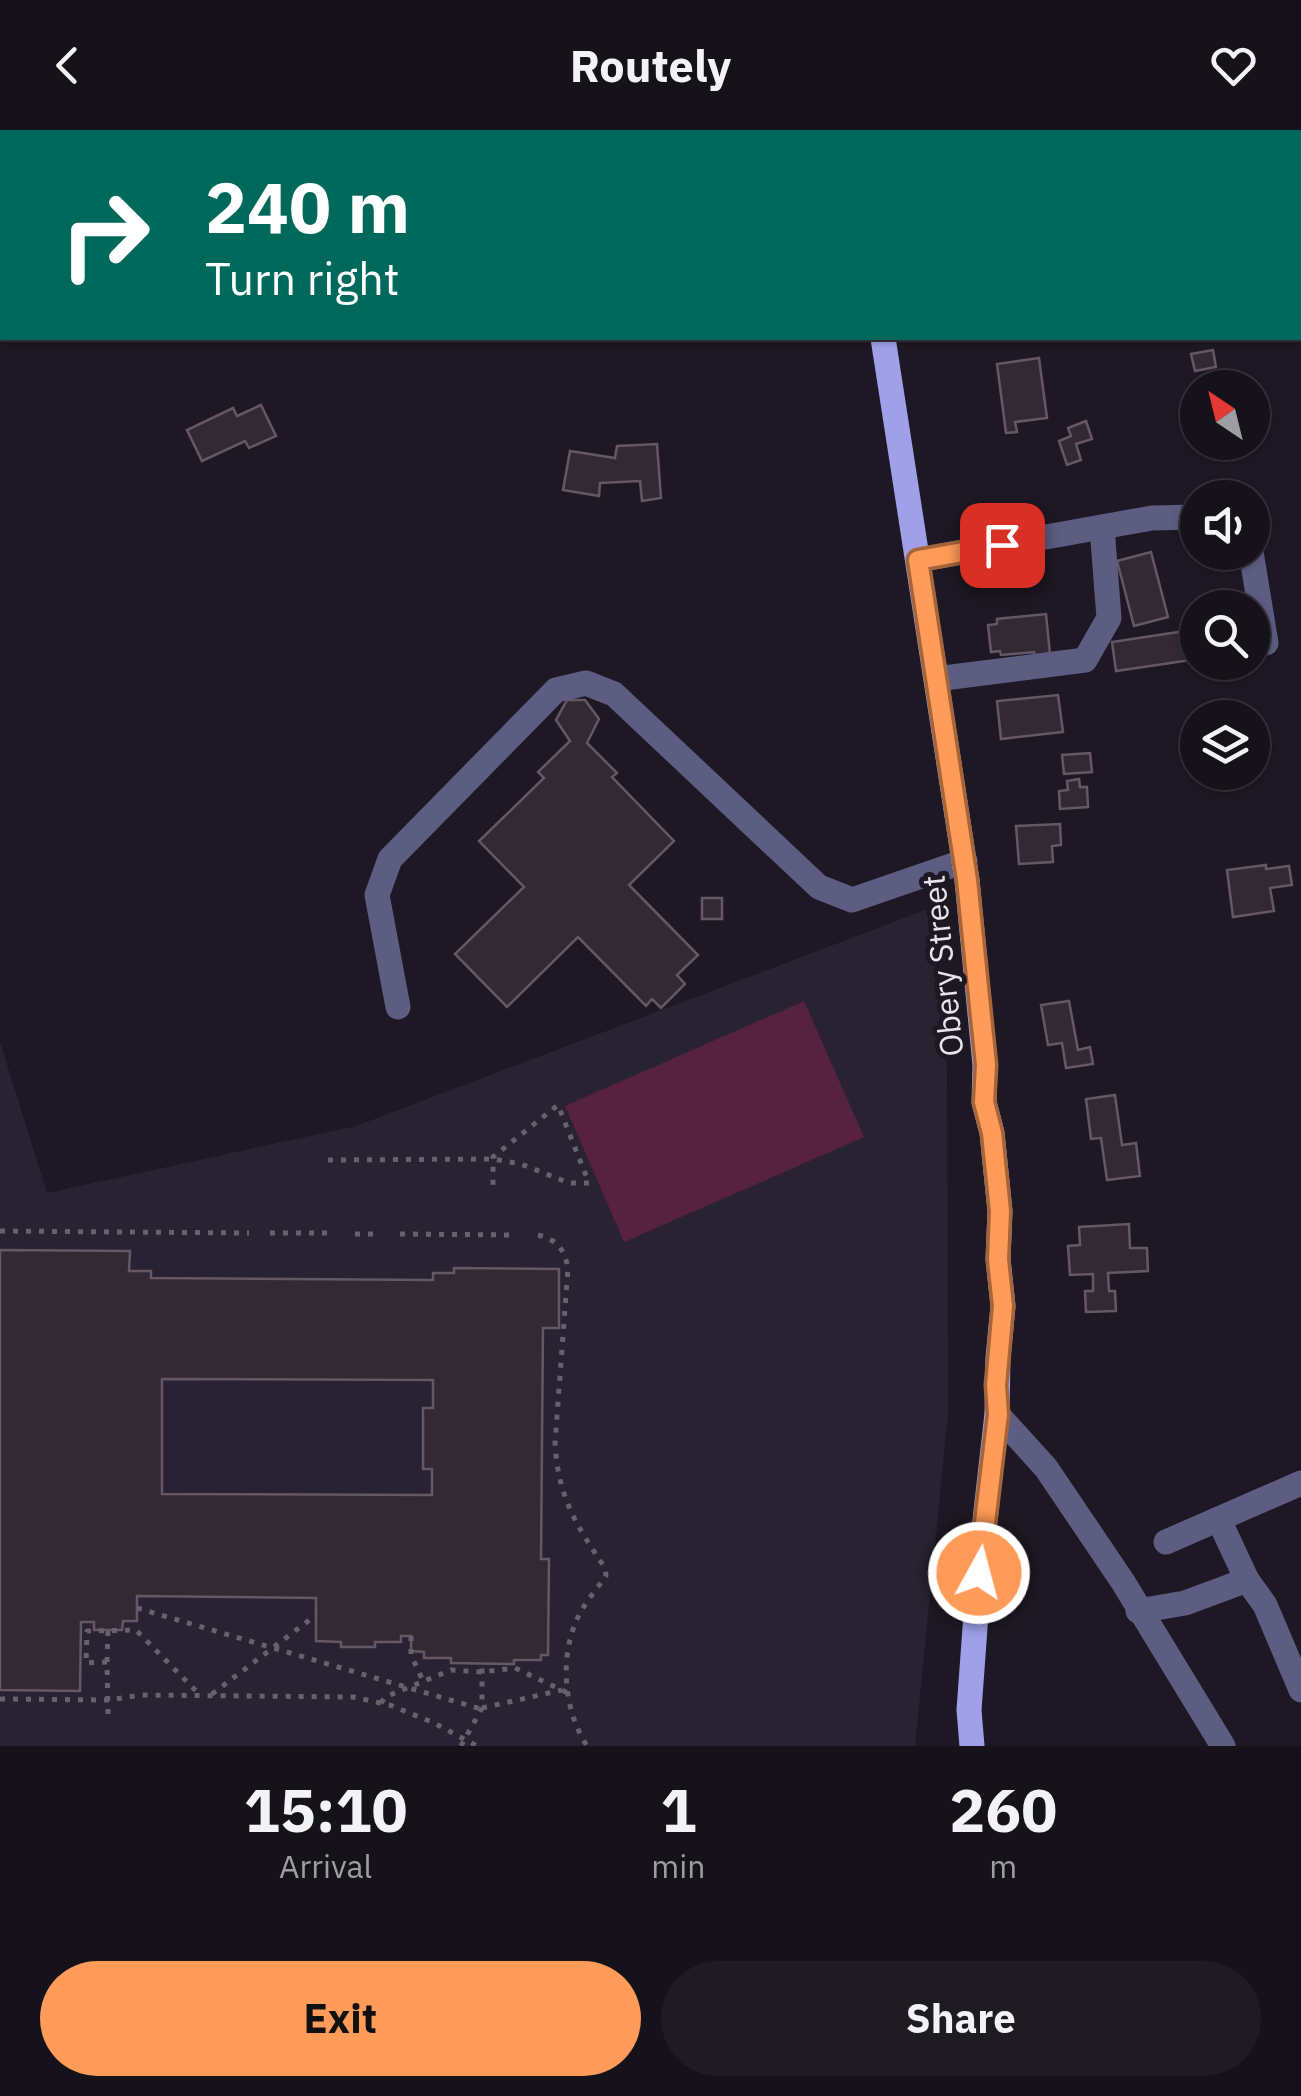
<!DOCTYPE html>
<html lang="en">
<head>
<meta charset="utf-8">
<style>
  body { margin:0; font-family:"IBM Plex Sans",sans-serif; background:#1f1b23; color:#f1f3f6; height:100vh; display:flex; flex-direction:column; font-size:38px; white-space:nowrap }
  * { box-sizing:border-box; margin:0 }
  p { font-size:32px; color:#9e9ea2 }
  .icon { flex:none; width:55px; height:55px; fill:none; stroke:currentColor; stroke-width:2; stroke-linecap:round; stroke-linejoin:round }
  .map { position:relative; height:1616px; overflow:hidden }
  .sheet { display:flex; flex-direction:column; background:#16121a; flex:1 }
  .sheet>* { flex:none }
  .banner { position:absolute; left:0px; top:0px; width:1302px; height:210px; box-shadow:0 2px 8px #0004,0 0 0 2px #353239; background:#00695c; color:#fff; overflow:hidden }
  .needle { width:65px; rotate:325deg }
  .tools { position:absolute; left:1180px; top:240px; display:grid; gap:20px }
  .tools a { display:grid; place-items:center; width:90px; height:90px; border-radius:50%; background:#16121a; box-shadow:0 2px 8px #0004,0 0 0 2px #353239; font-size:50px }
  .pin { position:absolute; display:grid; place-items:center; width:85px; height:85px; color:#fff; margin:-42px; border-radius:20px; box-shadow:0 5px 15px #0006 }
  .me { position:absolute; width:110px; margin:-55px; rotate:7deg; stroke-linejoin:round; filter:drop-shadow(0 0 8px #0008) }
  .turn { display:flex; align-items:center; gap:35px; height:210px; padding:0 40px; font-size:45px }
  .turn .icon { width:130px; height:130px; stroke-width:2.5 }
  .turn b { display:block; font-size:70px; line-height:85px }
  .eta { display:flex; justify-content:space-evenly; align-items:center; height:170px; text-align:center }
  .eta b { font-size:60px; font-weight:700; line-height:70px }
  .action { display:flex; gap:20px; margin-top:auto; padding:20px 40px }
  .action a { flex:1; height:115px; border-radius:60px; background:#fe9b58; color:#111; font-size:40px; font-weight:700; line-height:115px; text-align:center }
  .action a+a { background:#1f1b23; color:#f1f3f6 }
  header { display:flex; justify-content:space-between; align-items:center; height:130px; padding:0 40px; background:#16121a; font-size:45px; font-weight:700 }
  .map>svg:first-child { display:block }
</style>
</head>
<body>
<header><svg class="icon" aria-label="back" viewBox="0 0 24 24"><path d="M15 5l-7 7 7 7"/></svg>Routely<svg class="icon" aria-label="heart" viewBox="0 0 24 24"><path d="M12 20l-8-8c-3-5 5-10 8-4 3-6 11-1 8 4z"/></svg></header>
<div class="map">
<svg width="1301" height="1616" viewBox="0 0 1301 1616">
  <rect width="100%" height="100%" fill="#1d1823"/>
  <polygon fill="#292232" points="928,779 947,936 948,1284 915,1616 0,1616 0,912 47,1063 356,996"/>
  <polygon fill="#572240" points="804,871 864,1007 624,1112 565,976"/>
  <g fill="#332933" stroke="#635863" stroke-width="2.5" fill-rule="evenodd">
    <polygon points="1213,220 1216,237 1195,241 1191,224"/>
    <polygon points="1039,228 1047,288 1015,292 1017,302 1006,303 997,234"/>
    <polygon points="261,275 276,306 249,318 245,311 202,331 187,300 233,278 237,286"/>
    <polygon points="1086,291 1092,309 1076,314 1081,330 1067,335 1059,311 1071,306 1068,298"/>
    <polygon points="657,314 661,368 642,371 640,351 600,353 599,366 563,360 570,321 615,328 617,316"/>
    <polygon points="1151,422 1168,487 1134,496 1117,431"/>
    <polygon points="1046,484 1050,524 1035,526 1034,522 1001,525 1000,521 991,522 988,495 997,494 997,489"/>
    <polygon points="1198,499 1198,529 1116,541 1112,512"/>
    <polygon points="1058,565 1063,602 1001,609 997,571"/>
    <polygon points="567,570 585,570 599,589 587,613 617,643 612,647 674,711 629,755 698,825 677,845 685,854 661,878 652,869 646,876 578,807 507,877 455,824 524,757 479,711 544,648 538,642 570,611 556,590"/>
    <polygon points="1090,623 1092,642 1064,644 1062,625"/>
    <polygon points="1079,649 1080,657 1087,657 1088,677 1060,679 1059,661 1068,660 1067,651"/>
    <polygon points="1060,694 1061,715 1052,716 1053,732 1019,734 1016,696"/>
    <polygon points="1266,735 1266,739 1289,736 1292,755 1270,758 1274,781 1233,787 1227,740"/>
    <rect x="702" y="768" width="20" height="21"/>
    <polygon points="1069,871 1078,920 1090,917 1093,934 1066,938 1062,913 1048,915 1041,875"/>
    <polygon points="1115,965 1122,1015 1136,1013 1140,1046 1107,1050 1101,1008 1091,1009 1086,969"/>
    <polygon points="1129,1094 1130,1118 1147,1118 1148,1141 1108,1143 1109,1161 1115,1161 1116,1181 1086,1182 1085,1161 1093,1161 1093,1144 1070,1145 1068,1116 1080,1115 1079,1097"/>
    <path d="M0,1120L130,1121L129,1141H151V1148L433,1150V1143H454V1138L559,1139V1198H543L541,1429H549L548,1525H541V1530H514V1534L451,1533V1528H424V1522L411,1521V1506H401V1512H375V1517H341V1512L316,1511V1468L137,1466V1491H123L122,1500H94V1492H81L80,1561L0,1560ZM162,1249L433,1250V1278H423V1339H432V1365L162,1364Z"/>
  </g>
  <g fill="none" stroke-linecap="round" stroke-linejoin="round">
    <g stroke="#66616b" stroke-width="5" stroke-dasharray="5 8" stroke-linecap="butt">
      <polyline points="328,1030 493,1029 521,1034 569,1053 589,1053 558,975 493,1027 493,1057"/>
      <polyline points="0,1101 249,1103"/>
      <polyline points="270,1103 332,1103"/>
      <polyline points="355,1104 379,1104"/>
      <polyline points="400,1104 516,1105"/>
      <path d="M538,1105C557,1110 564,1118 568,1138L555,1313C558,1367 576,1395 605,1438L606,1446C597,1459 586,1471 579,1485C559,1525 563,1579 587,1616"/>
      <polyline points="137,1478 481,1579"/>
      <polyline points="411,1506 411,1525 423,1551"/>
      <polyline points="107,1532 108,1501"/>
      <polyline points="212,1564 316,1485"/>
      <polyline points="0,1569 109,1570 141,1565 353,1567 390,1575 434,1593 477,1616"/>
      <polyline points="381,1573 385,1567 451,1540 482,1542 515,1538 568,1563"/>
      <polyline points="482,1578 562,1560"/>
      <polyline points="108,1584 107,1532 86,1533 87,1501 136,1500 201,1566"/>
      <polyline points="461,1616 482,1578 482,1534"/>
    </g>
    <g stroke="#5c5d80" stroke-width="25">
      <polyline points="1251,422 1266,513"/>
      <polyline points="918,430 1152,388 1198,387"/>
      <polyline points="936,549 1085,530 1109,488 1102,397"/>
      <polyline points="398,877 377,765 390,729 556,560 586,553 614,564 819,757 852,770 965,731"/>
      <polyline points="997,1284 1046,1338 1123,1452 1223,1616"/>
      <polyline points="1219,1390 1247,1450 1265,1475 1301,1560"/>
      <polyline points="1166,1412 1301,1353"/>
      <polyline points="1138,1481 1185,1473 1247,1450"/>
    </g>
    <g stroke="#9fa0e8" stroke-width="25">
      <polyline points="853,0 853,2"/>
      <polyline points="883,208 967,750 985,935 984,972 992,1003 1000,1081 998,1129 1003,1176 998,1228 997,1284 979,1443 969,1580 972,1616"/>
    </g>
  </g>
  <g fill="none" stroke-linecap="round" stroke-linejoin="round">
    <g stroke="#a56539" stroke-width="25">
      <polyline id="route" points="979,1443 998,1284 996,1255 1003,1176 998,1130 1000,1081 992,1003 984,972 986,935 967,750 918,430 1002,415"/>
    </g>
    <use href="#route" stroke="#fe9b58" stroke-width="18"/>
  </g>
  <g text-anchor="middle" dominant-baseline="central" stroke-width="10" stroke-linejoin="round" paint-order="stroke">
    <g font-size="32" fill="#e8e5ed" stroke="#1d1823">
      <text transform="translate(942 836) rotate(-96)">Obery Street</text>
    </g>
  </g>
</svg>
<div class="tools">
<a><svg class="needle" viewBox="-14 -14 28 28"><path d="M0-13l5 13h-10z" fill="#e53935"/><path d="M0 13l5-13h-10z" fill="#9e9ea2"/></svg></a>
<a><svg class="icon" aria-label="sound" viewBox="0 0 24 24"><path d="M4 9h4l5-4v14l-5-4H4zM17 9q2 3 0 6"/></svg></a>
<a><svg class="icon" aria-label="search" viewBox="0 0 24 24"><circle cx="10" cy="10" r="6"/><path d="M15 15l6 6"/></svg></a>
<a><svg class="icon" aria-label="layers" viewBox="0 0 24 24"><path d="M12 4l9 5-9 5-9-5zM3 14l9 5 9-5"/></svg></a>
</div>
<div class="pin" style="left:1002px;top:415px;background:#d93025"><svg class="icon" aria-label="arrive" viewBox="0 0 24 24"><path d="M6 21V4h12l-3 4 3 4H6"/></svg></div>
<svg class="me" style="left:979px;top:1443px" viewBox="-20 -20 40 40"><circle r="17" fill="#fe9b58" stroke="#fff" stroke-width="3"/><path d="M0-11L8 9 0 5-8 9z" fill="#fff"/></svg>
<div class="banner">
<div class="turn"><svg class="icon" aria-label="right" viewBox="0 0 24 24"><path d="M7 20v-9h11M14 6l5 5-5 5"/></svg><div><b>240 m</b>Turn right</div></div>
</div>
</div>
<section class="sheet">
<div class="eta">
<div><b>15:10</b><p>Arrival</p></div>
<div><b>1</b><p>min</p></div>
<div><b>260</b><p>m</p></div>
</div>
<div class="action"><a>Exit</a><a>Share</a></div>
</section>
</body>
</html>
